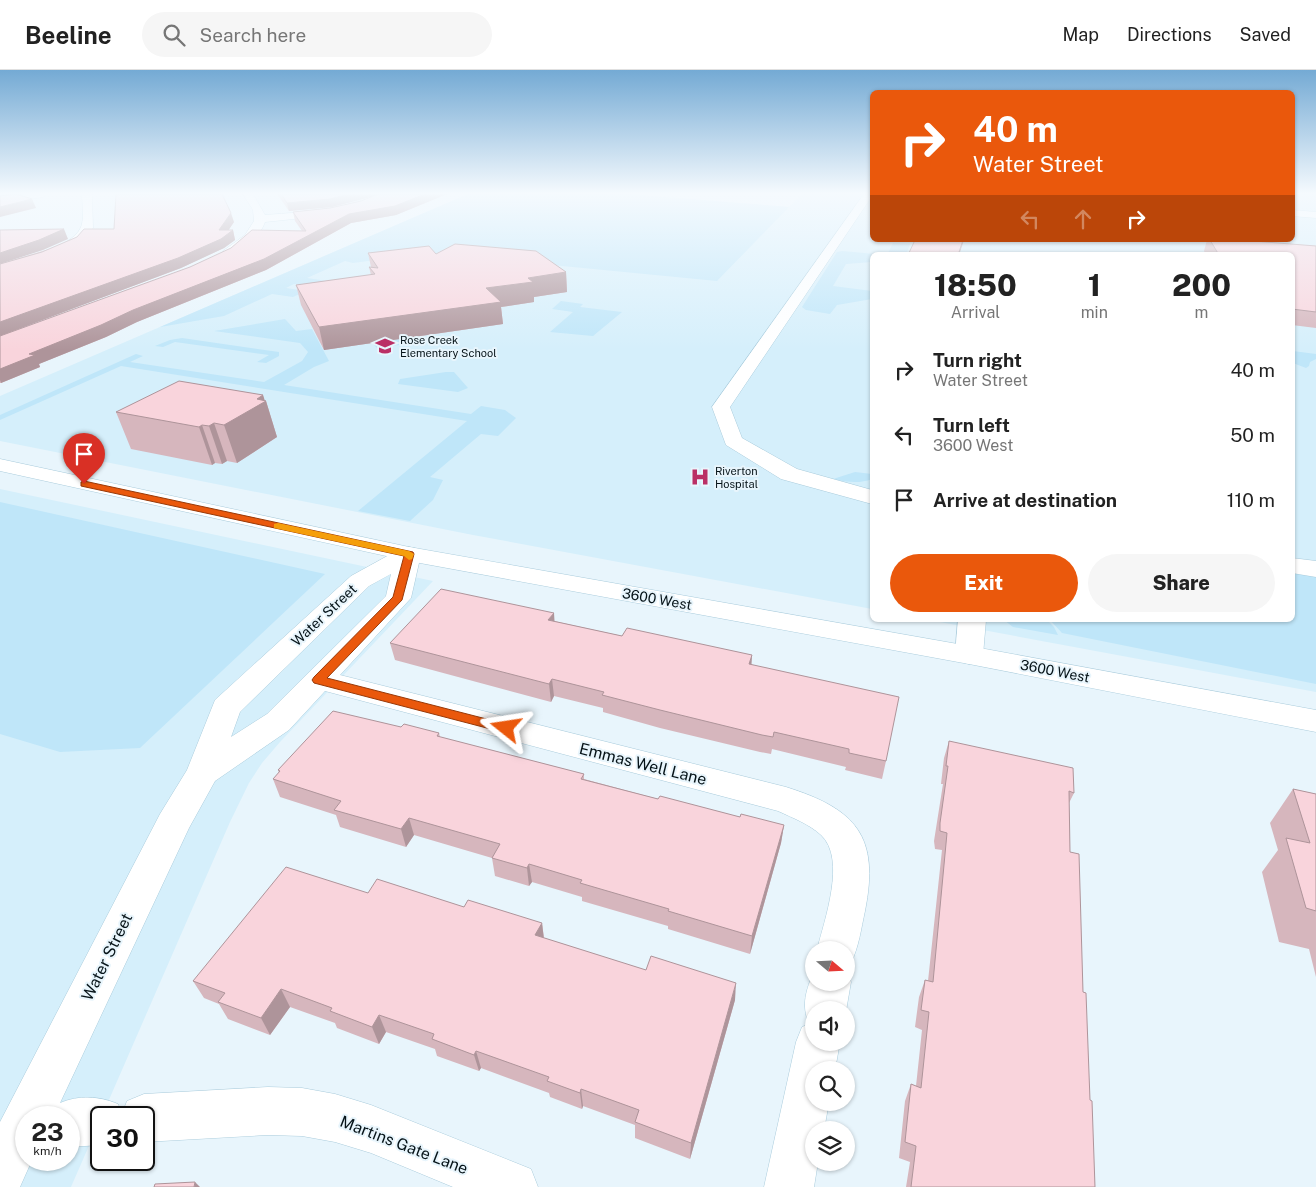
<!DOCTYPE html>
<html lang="en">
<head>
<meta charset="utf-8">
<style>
  body { margin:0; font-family:"Public Sans",sans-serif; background:#f6f6f6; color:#222; height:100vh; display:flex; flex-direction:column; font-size:19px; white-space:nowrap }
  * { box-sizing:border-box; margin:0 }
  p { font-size:16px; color:#767676 }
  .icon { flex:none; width:28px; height:28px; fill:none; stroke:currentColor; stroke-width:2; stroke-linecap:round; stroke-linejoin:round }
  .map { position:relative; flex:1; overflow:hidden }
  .sheet { position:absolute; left:870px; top:182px; width:425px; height:370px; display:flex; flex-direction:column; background:#fff; border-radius:8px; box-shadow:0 1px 4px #0004 }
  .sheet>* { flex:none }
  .banner { position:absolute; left:870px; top:20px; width:425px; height:152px; border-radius:8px; box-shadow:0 1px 4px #0004; background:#ea580c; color:#fff; overflow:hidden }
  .needle { width:32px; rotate:109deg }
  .fabs { position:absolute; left:805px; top:871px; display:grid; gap:10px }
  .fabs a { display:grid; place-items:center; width:50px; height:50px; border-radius:50%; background:#fff; box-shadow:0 1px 4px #0004; font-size:25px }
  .speed { position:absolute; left:15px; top:1036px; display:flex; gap:10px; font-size:25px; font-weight:700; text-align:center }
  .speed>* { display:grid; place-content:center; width:65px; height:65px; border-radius:50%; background:#fff; box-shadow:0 1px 4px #0004; line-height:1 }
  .speed small { font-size:12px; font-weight:400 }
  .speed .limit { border:2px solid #111; border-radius:8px; background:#fff; color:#111 }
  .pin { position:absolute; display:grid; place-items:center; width:42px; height:42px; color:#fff; margin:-51px -21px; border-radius:50% 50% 50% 0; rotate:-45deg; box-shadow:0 0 5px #0007 }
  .pin .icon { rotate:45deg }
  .me { position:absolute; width:55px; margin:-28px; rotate:285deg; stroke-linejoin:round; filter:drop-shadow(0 0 4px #0008) }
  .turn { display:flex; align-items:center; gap:18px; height:105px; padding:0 20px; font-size:22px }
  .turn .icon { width:65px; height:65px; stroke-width:2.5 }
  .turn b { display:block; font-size:35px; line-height:42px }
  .lanes { display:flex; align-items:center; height:48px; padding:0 20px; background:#0003; justify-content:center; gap:25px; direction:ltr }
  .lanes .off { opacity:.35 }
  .eta { display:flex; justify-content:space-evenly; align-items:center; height:85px; text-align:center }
  .eta b { font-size:30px; font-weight:800; line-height:35px }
  .action { display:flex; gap:10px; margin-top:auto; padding:10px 20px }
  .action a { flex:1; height:58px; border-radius:30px; background:#ea580c; color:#fff; font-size:20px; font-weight:800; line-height:58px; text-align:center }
  .action a+a { background:#f6f6f6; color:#222 }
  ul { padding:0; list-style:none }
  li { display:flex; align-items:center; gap:15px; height:65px; padding:0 20px }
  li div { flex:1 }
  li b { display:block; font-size:19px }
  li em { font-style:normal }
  header { display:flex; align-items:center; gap:30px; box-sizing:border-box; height:70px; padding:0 25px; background:#fff; border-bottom:1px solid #e0e0e0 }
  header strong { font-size:24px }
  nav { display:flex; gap:28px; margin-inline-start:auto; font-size:18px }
  .search { width:350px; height:45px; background:#f6f6f6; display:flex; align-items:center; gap:12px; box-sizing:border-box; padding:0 18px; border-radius:28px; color:#767676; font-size:19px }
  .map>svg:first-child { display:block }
</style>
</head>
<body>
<header>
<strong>Beeline</strong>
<div class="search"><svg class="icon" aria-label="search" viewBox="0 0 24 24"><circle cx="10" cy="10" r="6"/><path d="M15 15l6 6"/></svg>Search here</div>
<nav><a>Map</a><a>Directions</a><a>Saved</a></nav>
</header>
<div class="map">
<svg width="1316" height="1117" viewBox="0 0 1316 1117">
  <rect width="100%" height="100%" fill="#e8f5fc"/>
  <g fill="#d5effb" fill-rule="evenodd">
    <polygon points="468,124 628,124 789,137 802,124 872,124 872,170 1292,170 1293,124 1316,124 1316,622 929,550 1292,550 1292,185 872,185 872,539 473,465 0,371 0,326"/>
    <path d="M0,419L433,511L280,672L262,693L249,713L230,752L71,1117H0ZM26,1048H69V1090H26Z"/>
  </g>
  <g fill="#bfe6f9">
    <polygon points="468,124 628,124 789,137 717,211 419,182 414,185 353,193 345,191 307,208 327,211 315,217 294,214 286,218 306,221 293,227 272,224 224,246 160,257"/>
    <polygon points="893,173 910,174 906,185 872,185 872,192 846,194 833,216 872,221 872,229 837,235 830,244 806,240 802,237 837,182 842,181 887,185"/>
    <polygon points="561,231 583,234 580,237 622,242 593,266 550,262 573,242 552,239"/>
    <polygon points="285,249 296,261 312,259 329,291 314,297 284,315 471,344 481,336 505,340 516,348 498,366 481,364 430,407 443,410 433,430 410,451 358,441 467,351 121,296 0,350 0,345 136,284 143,286 130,292 264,312 302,291 308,282 300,273 214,261"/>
    <polygon points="411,267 414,273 377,278 372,273"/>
    <polygon points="182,268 279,282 279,286 266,293 257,292 269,285 175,272 163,277 155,276 170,270"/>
    <polygon points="1293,281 1316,284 1316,289 1310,292 1309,296 1306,298 1293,293"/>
    <polygon points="446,302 454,302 468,318 458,322 398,314 400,309"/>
    <path d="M855,402L872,404V409C859,414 847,412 833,409Z"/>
    <polygon points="0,432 325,504 140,678 60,682 0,664"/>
    <polygon points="1293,503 1316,506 1316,614 1062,563 1050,550 1292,550"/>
    <polygon points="1004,550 1047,550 1054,557 1058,565 1013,557"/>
  </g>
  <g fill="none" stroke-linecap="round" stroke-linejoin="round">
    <g stroke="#aaccdc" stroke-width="1">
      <g id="minor">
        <polygon points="25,124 48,124 43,127 0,134 0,128"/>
        <path d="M82,124H92L93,158L80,175L45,190L0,204V196C21,189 70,178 80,159C85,151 82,133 82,124Z"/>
        <path d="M243,124H253L265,145C287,143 310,142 332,139C354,135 374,124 396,124L362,138L332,145L265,152C261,165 238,190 223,187L221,184L223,181L245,165L254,151L253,140Z"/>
        <polygon points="864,124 872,124 872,126 730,337 742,368 797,399 872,420 872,434 781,409 726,375 712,337"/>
        <polygon points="1292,140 1316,142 1316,148 1292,146"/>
        <path d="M409,477L418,479L421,484L411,528L340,605L786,717C856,739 880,766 865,841C861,859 859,876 851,893L846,895V880H817C824,851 847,789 821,765C809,754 793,748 778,741L325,621L289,660L215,711L189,758L60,1033C79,1025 99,1026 118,1034L122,1044L127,1031L144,1024L268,1017L302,1018L335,1024L371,1035L531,1099L538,1117H453L371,1083L335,1072L302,1066L268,1065L144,1072V1048H101V1075L69,1077V1048H26V1090H32L20,1117H0V1052L160,744L187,700L215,630L351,506L400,479ZM391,504L386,526L267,644L231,667L240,642L369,516Z"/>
        <polygon points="1292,488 1316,491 1316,507 1292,503"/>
        <polygon points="958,550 986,550 983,585 979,591 969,594 959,591 955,585"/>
        <path d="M814,901V912H846V901L851,912L846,941L814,940V972H840L835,1000H814V1032H829L824,1060H814V1092H818L814,1117H764L796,972L802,957L809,954C801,935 806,920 814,901Z"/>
      </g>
    </g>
    <g stroke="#aaccdc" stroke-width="1">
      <polygon id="secondary" points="0,389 409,477 969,576 1316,640 1316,662 969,594 409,491 0,401"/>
    </g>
    <use href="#minor" fill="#fff" fill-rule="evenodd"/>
    <use href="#secondary" fill="#fff" fill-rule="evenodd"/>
  </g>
  <g fill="#d6b6bd">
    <polygon points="277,124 447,124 396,145 351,153 266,200 137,252 106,267 39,294 40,297 1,313 0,313 0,194 114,159 234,152 228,160 233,160 235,170 224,178 181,198 18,259 302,161 295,151 293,142 330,138 361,131 371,127 332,137 289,141"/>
    <polygon points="1207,170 1240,170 1316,176 1316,258 1292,255 1292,185 1206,185 1204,181"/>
    <polygon points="368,183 436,184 566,202 567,222 534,227 534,232 501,237 503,254 324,280 301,235 296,215 371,205 369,197 371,197"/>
    <polygon points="263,325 264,330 266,331 277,367 237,393 227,391 222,394 215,393 212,395 131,379 116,342"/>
    <polygon points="554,543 554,551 622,566 752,585 751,595 886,691 882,709 845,700 846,697 772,679 771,684 760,682 660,658 603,642 603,638 554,626 551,632 395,590 390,573"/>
    <polygon points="401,657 439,663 440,667 584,704 584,709 658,729 740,747 784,755 781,773 750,884 668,859 668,856 582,831 582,827 532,812 529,816 495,806 492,788 414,765 406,777 340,757 336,745 280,727 273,709 279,703 278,700"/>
    <polygon points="949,671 1074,723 1069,733 1070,782 1083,922 1095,1117 906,1117 910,1092 899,1088 905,1031 911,1014 916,1016 922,960 915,957 919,927 925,910 928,911 942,780 935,779 934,771 943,714 941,714 944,688"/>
    <polygon points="1293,719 1316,724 1316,907 1309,879 1279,872 1262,802 1278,780 1270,753"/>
    <polygon points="368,823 464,837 542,853 544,868 735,930 690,1089 635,1068 635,1055 583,1036 582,1039 550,1027 549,1023 481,998 479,1001 437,986 435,979 386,962 379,974 337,958 335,953 290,937 270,965 228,949 219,934 204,928 193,911"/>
  </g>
  <g fill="#ae949a">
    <polygon points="348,124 382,124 332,137 289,141 287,133"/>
    <polygon points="425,124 447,124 396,145 351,153 266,200 137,252 106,267 39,294 40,297 1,313 0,310 0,299 29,284 133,240 349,144"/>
    <polygon points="32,129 36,138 0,147 0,137"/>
    <polygon points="231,143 234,152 224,167 233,160 235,170 224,178 181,198 0,266 0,252 219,160"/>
    <polygon points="64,159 68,169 43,180 0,194 0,183"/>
    <polygon points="963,170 964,170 959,185 958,185"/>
    <polygon points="566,202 567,222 534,227 534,232 501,237 503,254 324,280 319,257 528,208"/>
    <polygon points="263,325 265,331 266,331 277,367 237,393 224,355 257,329"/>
    <polygon points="214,353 227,391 222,394 209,356"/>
    <polygon points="202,355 215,393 212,395 199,357"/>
    <polygon points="554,543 555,559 548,550"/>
    <polygon points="752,585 751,602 749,594"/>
    <polygon points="552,609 554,626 551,632 549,614"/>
    <polygon points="409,748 414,765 406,777 401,759"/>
    <polygon points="784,755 781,773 750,884 752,866"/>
    <polygon points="529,794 532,812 529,816 527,798"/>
    <polygon points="542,853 544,870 535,865"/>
    <polygon points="736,913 735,930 690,1089 691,1073"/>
    <polygon points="281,919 290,937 270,965 261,948"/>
    <polygon points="379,945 386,962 379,974 372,957"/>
    <polygon points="476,981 481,998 479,1001 474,985"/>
    <polygon points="581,1019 583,1036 582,1039 580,1023"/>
    <polygon points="195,1112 200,1117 194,1117"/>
  </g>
  <g fill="#f9d4dc" stroke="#ae949a">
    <polygon points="16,124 32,129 0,137 0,126"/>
    <polygon points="116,124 222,124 231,143 219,160 233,160 221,169 178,188 0,252 0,194 42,182 77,167 84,159 114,159"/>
    <polygon points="281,124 348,124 330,129 287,133"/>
    <polygon points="378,124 425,124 395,136 349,144 264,189 133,240 101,255 29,284 35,285 0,299 0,266 190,197 231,178 252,160 306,161 293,142 330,138 361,131"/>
    <polygon points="64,159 39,170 0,183 0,160"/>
    <polygon points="915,170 963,170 958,185 908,185"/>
    <polygon points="1210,170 1240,170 1316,176 1316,242 1292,239 1292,185 1219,185"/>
    <polygon points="455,174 536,181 566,202 528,208 533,212 486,218 501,232 319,257 296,215 375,204 369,197 378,198 368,183 429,176 436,184"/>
    <polygon points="179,311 263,325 257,329 266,331 224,355 214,353 209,356 202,355 199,357 116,342"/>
    <polygon points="441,519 554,543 548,550 622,566 627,558 752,585 749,594 899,627 886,691 849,683 849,679 774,662 773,667 762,665 660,640 602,625 604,622 552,609 549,614 390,573"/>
    <polygon points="333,641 401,657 404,654 439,663 437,666 584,704 581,709 658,729 660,726 740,747 741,744 784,755 752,866 668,841 669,839 580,813 582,810 529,794 527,798 492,788 500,774 409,748 401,759 334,740 341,731 273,709 280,701 278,700"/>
    <polygon points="949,671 1073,698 1074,723 1069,721 1070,782 1079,784 1083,922 1086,923 1090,1030 1092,1031 1095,1117 911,1117 916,1076 905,1072 911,1014 921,1018 929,942 921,940 925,910 933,912 947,763 940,761 940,753 948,696 946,696"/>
    <polygon points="1293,719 1316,724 1316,841 1306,838 1286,768 1310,773"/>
    <polygon points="286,797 368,823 377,809 464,837 468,830 542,853 535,865 646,900 651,886 736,913 691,1073 635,1052 639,1040 581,1019 580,1023 547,1011 549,1007 476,981 474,985 432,969 434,964 379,945 372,957 330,941 332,938 281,919 261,948 218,932 225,923 193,911"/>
    <polygon points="195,1112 194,1117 154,1117 155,1114"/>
  </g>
  <linearGradient id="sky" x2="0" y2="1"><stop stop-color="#74aad4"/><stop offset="0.44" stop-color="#f5fafe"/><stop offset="1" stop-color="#f5fafe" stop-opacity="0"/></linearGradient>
  <rect width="1316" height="280" fill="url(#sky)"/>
  <polygon fill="#ea580c" stroke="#983908" points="84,411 413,482 414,484 402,530 327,608 506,654 510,655 512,658 510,662 506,663 314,613 312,610 314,607 393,527 404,486 81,416 81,412"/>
  <polygon fill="#f59e0b" points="278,453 409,481 414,484 412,489 409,490 404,486 274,458 274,454"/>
  <defs>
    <g id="school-bare" transform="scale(1.5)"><path d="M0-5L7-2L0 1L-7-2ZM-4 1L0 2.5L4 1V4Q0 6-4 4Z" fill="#ba2f65" stroke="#e8f5fc" stroke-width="2.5" paint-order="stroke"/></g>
    <g id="hospital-bare" transform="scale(1.5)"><path d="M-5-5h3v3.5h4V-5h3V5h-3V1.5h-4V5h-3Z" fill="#ba2f65" stroke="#e8f5fc" stroke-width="2.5" paint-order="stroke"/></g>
  </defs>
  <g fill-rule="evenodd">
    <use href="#school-bare" x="385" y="276"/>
    <use href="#hospital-bare" x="700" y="407"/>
  </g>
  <g text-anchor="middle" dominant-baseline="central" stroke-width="4" stroke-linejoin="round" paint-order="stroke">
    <g font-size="11" fill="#061318" stroke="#e8f5fc" text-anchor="start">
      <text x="400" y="270">Rose Creek<tspan x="400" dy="13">Elementary School</tspan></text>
      <text x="715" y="401">Riverton<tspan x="715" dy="13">Hospital</tspan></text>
    </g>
    <g font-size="14" fill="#061318" stroke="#e8f5fc">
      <text transform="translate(657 529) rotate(10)">3600 West</text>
      <text transform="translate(324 545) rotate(-43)">Water Street</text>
      <text transform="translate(1055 601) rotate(11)">3600 West</text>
    </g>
    <g font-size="16" fill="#061318" stroke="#e8f5fc">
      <text transform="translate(643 694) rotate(14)">Emmas Well Lane</text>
      <text transform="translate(107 887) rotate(-64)">Water Street</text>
      <text transform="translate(404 1075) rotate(21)">Martins Gate Lane</text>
    </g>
  </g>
</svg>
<div class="fabs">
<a><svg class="needle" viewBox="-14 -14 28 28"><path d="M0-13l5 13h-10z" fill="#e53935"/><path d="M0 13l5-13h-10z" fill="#767676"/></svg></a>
<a><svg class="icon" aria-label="sound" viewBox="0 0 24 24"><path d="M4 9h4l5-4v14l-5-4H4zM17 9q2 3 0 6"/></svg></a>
<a><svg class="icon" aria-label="search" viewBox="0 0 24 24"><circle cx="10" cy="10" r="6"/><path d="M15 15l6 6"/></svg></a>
<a><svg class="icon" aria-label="layers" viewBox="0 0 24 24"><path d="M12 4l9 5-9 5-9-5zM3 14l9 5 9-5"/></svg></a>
</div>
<div class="speed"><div>23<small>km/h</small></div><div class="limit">30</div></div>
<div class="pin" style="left:84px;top:414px;background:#d93025"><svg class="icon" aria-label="arrive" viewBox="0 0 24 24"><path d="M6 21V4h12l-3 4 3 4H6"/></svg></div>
<svg class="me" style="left:506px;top:658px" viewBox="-20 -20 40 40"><path d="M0-17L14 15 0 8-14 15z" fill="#ea580c" stroke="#fff" stroke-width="4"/></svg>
<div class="banner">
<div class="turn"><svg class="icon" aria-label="right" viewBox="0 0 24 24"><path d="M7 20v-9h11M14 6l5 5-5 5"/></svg><div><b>40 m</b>Water Street</div></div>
<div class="lanes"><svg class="icon off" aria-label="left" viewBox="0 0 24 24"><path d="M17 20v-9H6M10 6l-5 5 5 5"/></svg><svg class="icon off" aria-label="ahead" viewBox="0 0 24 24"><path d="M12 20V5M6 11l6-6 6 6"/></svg><svg class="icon" aria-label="right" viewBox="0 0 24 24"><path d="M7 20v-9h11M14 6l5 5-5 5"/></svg></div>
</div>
<section class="sheet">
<div class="eta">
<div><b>18:50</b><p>Arrival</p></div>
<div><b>1</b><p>min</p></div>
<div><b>200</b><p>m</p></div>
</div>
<ul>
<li><svg class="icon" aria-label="right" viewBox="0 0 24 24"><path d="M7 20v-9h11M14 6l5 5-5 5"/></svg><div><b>Turn right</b><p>Water Street</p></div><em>40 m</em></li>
<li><svg class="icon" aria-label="left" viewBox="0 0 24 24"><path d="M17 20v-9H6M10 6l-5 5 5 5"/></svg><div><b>Turn left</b><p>3600 West</p></div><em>50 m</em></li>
<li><svg class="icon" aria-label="arrive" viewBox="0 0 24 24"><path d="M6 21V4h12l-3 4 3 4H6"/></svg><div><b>Arrive at destination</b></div><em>110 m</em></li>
</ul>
<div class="action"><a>Exit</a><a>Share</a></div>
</section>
</div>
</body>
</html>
